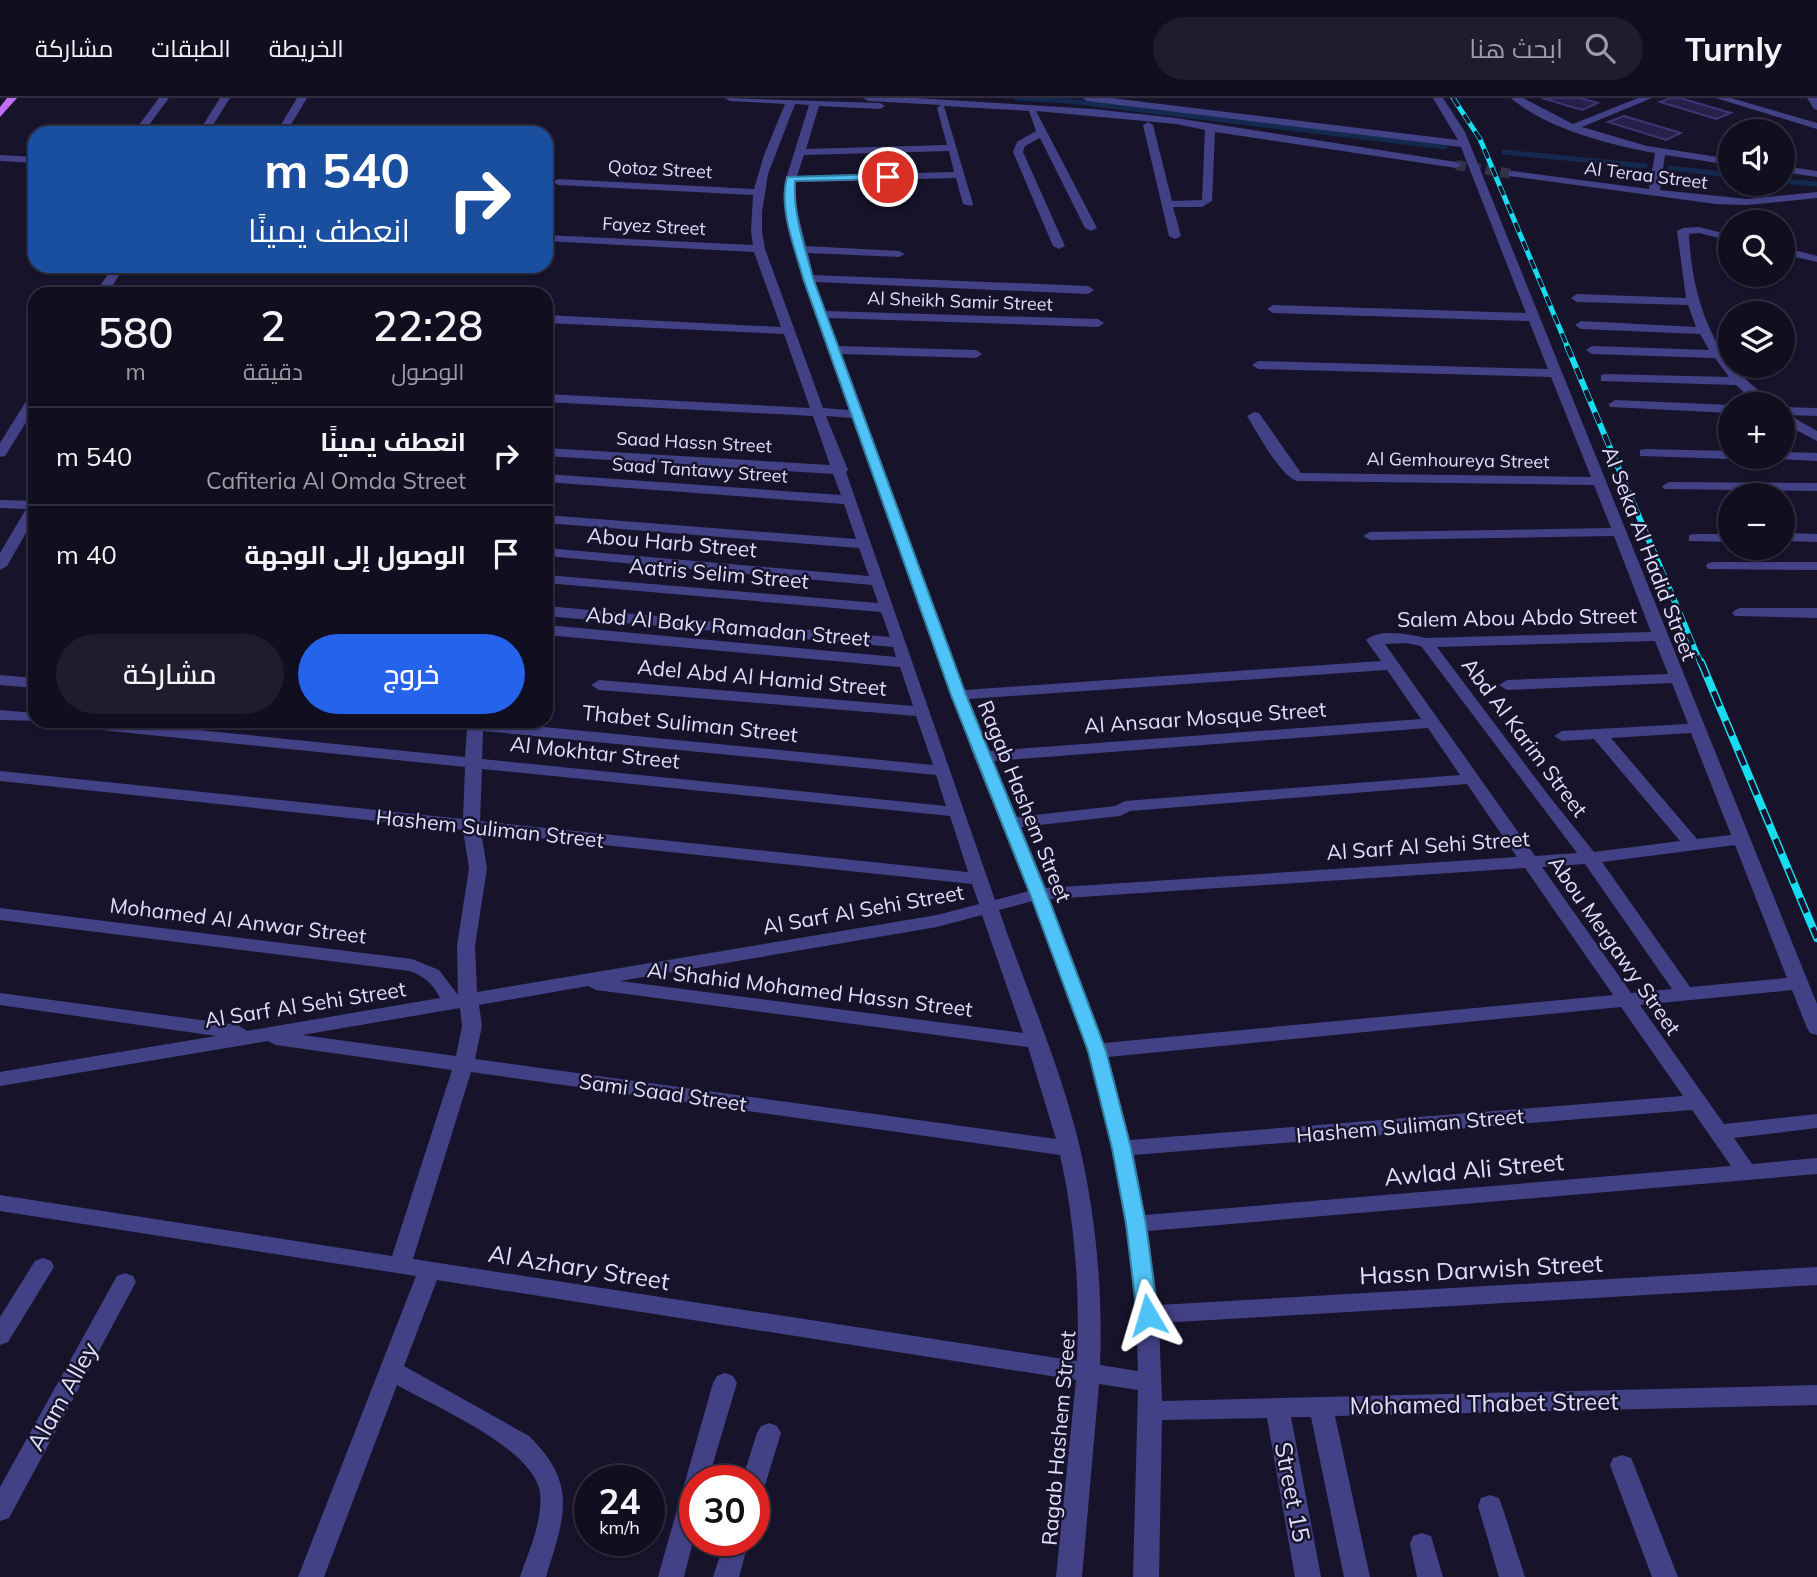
<!DOCTYPE html>
<html lang="ar">
<head>
<meta charset="utf-8">
<style>
  body { margin:0; font-family:Mulish,Cairo,sans-serif; background:#1e1c2d; color:#f1f3f6; direction:rtl; height:100vh; display:flex; flex-direction:column; font-size:26px; white-space:nowrap }
  * { box-sizing:border-box; margin:0 }
  p { font-size:23px; color:#9c9ca5 }
  .icon { flex:none; width:38px; height:38px; fill:none; stroke:currentColor; stroke-width:2; stroke-linecap:round; stroke-linejoin:round }
  .map { position:relative; flex:1; overflow:hidden; direction:ltr }
  .details { position:absolute; left:28px; top:189px; width:525px; height:441px; display:flex; flex-direction:column; background:#110e20; border-radius:21px; box-shadow:0 2px 5px #0004,0 0 0 2px #302e3e; direction:rtl }
  .details>* { flex:none }
  .banner { position:absolute; left:28px; top:28px; width:525px; height:147px; border-radius:21px; box-shadow:0 2px 5px #0004,0 0 0 2px #302e3e; direction:rtl; background:#1a4fa0; color:#fff; overflow:hidden }
  .controls { position:absolute; left:1718px; top:21px; display:grid; gap:14px }
  .controls a { display:grid; place-items:center; width:77px; height:77px; border-radius:50%; background:#110e20; box-shadow:0 2px 5px #0004,0 0 0 2px #302e3e; font-size:35px }
  .speed { position:absolute; left:574px; top:1367px; display:flex; gap:14px; font-size:35px; font-weight:700; text-align:center }
  .speed>* { display:grid; place-content:center; width:91px; height:91px; border-radius:50%; background:#110e20; box-shadow:0 2px 5px #0004,0 0 0 2px #302e3e; line-height:1 }
  .speed small { font-size:18px; font-weight:400 }
  .speed .limit { border:10px solid #d22; background:#fff; color:#111 }
  .pin { position:absolute; display:grid; place-items:center; width:60px; height:60px; color:#fff; margin:-30px; border:4px solid #fff; border-radius:50%; box-shadow:0 2px 7px #0007 }
  .me { position:absolute; width:77px; margin:-38px; rotate:353deg; stroke-linejoin:round; filter:drop-shadow(0 0 5px #0008) }
  .turn { display:flex; align-items:center; gap:24px; height:147px; padding:0 28px; font-size:32px }
  .turn .icon { width:91px; height:91px; stroke-width:2.5 }
  .turn b { display:block; font-size:49px; line-height:60px }
  .eta { display:flex; justify-content:space-evenly; align-items:center; height:119px; text-align:center }
  .eta b { font-size:42px; font-weight:600; line-height:49px }
  .button { display:flex; gap:14px; margin-top:auto; padding:14px 28px }
  .button a { flex:1; height:80px; border-radius:42px; background:#2563eb; color:#fff; font-size:28px; font-weight:600; line-height:80px; text-align:center }
  .button a+a { background:#1e1c2d; color:#f1f3f6 }
  ul { padding:0; list-style:none }
  li { display:flex; align-items:center; gap:21px; height:98px; padding:0 28px; border-top:2px solid #302e3e }
  li div { flex:1 }
  li b { display:block; font-size:26px }
  li em { font-style:normal }
  header { display:flex; align-items:center; gap:42px; box-sizing:border-box; height:98px; padding:0 35px; background:#110e20; border-bottom:2px solid #302e3e }
  header strong { font-size:33px }
  nav { display:flex; gap:38px; margin-inline-start:auto; font-size:24px }
  .search { width:490px; height:63px; background:#1e1c2d; display:flex; align-items:center; gap:18px; box-sizing:border-box; padding:0 24px; border-radius:38px; color:#9c9ca5; font-size:26px }
  .map>svg:first-child { display:block }
</style>
</head>
<body>
<header>
<strong>Turnly</strong>
<div class="search"><svg class="icon" aria-label="search" viewBox="0 0 24 24"><circle cx="10" cy="10" r="6"/><path d="M15 15l6 6"/></svg>ابحث هنا</div>
<nav><a>الخريطة</a><a>الطبقات</a><a>مشاركة</a></nav>
</header>
<div class="map">
<svg width="1817" height="1479" viewBox="0 0 1817 1479">
  <rect width="100%" height="100%" fill="#17132a"/>
  <g fill="none" stroke-linecap="round" stroke-linejoin="round">
    <g stroke="#132a4e" stroke-width="5">
      <polyline points="1016,0 1068,3 1445,49"/>
      <polyline points="1504,54 1645,68"/>
      <polyline points="1670,70 1731,77"/>
      <polyline points="1783,83 1817,86"/>
    </g>
  </g>
  <g fill="#28204a" stroke="#403474" stroke-width="2">
    <polygon points="1542,0 1580,0 1598,5 1582,12"/>
    <polygon points="1671,0 1680,0 1731,15 1716,21 1660,4"/>
    <polygon points="1624,18 1681,35 1666,42 1608,24"/>
  </g>
  <g fill="none" stroke-linecap="round" stroke-linejoin="round">
    <polyline stroke="#35314a" stroke-width="10" stroke-dasharray="10 5" stroke-linecap="butt" points="1456,67 1513,76"/>
    <g fill="#434186" fill-rule="evenodd">
      <polygon points="159,0 169,0 143,35 133,35"/>
      <polygon points="220,0 230,0 208,35 198,35"/>
      <polygon points="297,0 307,0 286,35 276,35"/>
      <path d="M725,0L880,5L885,8L880,11L819,8L806,51L947,47L937,10L941,7L868,3L863,0H915L1093,11L1176,20L1456,64L1461,67L1456,70L1215,34L1212,103L1202,109H1173L1181,138L1175,141L1169,138L1143,27L1148,24L1153,27L1172,103L1202,102L1205,32L1176,26L1036,13L1097,130L1091,133L1085,130L1040,40L1025,48L1023,54L1065,148L1059,151L1053,148L1013,54L1017,44L1036,33L1029,13L944,8L973,106L972,108L963,106L956,80L796,84L794,100L806,148L899,153L905,156L899,159L808,155L813,177L1088,188L1094,192L1088,196L815,184L826,213L1098,221L1104,225L1098,229L828,220L839,248L976,252L982,256L976,260L842,256L965,592L1381,563L1366,542C1380,530 1409,536 1426,540L1651,534L1614,438L1370,442L1363,438L1370,434L1611,430L1594,387L1297,383C1279,377 1258,335 1247,318L1254,314L1259,315L1301,375L1591,379L1551,279L1258,271L1252,267L1258,263L1548,271L1529,223L1273,215L1267,211L1273,207L1526,215L1461,49L1087,3L1082,0H1111L1458,42L1433,0H1443L1465,34L1817,906V937L1810,935L1807,930L1792,892L1640,907L1724,1026L1817,1016V1030L1734,1040L1752,1066L1817,1060V1076L1148,1133L1158,1207L1817,1169V1187L1159,1225L1162,1303L1817,1287V1307L1335,1318L1370,1479H1344L1311,1319H1291L1321,1479H1295L1267,1320L1162,1322L1159,1479H1133L1138,1292L1099,1286L1082,1479H1056L1076,1282L437,1182L404,1268L529,1338C579,1387 564,1419 546,1479H520C529,1452 543,1423 540,1395C535,1351 434,1308 397,1287L324,1479H298L416,1178L0,1113V1097L392,1158L452,972L276,947L268,943L0,988V974L216,938L0,907V895L238,927L247,933L440,900C433,886 425,879 410,873L0,822V810L412,861L439,872L458,897L457,848L469,770L463,732L0,683V673L463,721L465,669L61,628L53,623H109L465,659L467,631L433,628L425,623H483L933,667L916,618L599,592L591,587L599,582L913,608L900,569L546,537V527L896,559L893,549L546,518V508L890,539L881,514L546,485V477L878,505L872,487L546,458V450L869,478L859,450L546,425V417L856,441L844,406L546,384V376L841,397L833,376L546,358V350L830,367L813,318L546,304V296L810,310L784,236L546,225V217L781,229L754,154L546,143V137L753,147L751,133L753,97L558,87L553,84L558,81L754,91L764,57L785,6L730,3ZM795,6L809,7L786,81L784,100L802,180L849,312L823,310L765,151L762,133V114L768,76ZM949,53L954,74L797,78L804,57ZM826,318L852,320L974,659L1029,793L995,802L846,374L848,372ZM1655,543L1668,576L1507,582L1499,587L1507,592L1672,585L1688,626L1562,633L1554,638L1562,643L1594,641L1680,743L1594,754L1549,698L1437,549ZM1406,545L1421,548L1577,755L1535,758L1385,546ZM1387,572L1421,621L990,653L969,601ZM1428,630L1460,677L1125,703L1115,708L1017,719L994,663ZM483,633L936,677L946,708L482,661ZM1691,635L1731,737L1697,741L1611,640ZM482,671L950,718L968,774L480,723ZM1467,686L1517,759L1046,790L1021,729L1120,718L1130,713ZM481,734L972,786L979,806L937,817L477,894L475,848L487,770ZM1735,747L1787,880L1690,889L1602,764ZM1585,766L1672,891L1631,895L1542,769ZM1525,770L1613,897L1104,945L1050,801ZM1033,803C1051,853 1072,903 1087,953C1118,1056 1136,1166 1138,1273L1100,1267C1103,1194 1096,1120 1080,1050C1061,969 1026,891 999,812ZM982,817L1023,935L620,883L937,829ZM588,888L596,892L1028,949L1056,1041L475,961L482,928L479,907ZM1621,909L1683,998L1130,1042L1108,959ZM460,910L462,928L456,958L302,937ZM471,974L1060,1057C1075,1124 1080,1194 1077,1263L413,1161ZM1692,1012L1731,1068L1145,1117L1134,1057Z"/>
      <path d="M1511,0H1523L1573,26L1638,0H1652L1582,29L1647,48L1731,61V67L1665,57L1660,92L1747,101L1817,94V100L1747,107L1716,106L1509,78V74L1513,73L1649,91L1655,55C1610,47 1545,30 1511,0Z"/>
      <polygon points="1716,0 1731,0 1817,25 1817,31"/>
      <polygon points="1807,0 1817,0 1817,12 1814,11"/>
      <polygon points="0,57 35,59 35,65 0,63"/>
      <polygon points="1783,68 1817,73 1817,79 1783,74"/>
      <path d="M1699,129L1731,137V143L1699,135L1689,136C1691,183 1703,230 1731,266C1741,279 1760,292 1771,306H1757L1736,287L1601,283V277L1605,276L1729,279L1715,260L1592,256L1586,252L1592,248L1709,252L1700,236L1581,231L1575,227L1581,223L1696,229L1688,207L1577,204L1571,200L1577,196L1686,200L1677,133L1683,130Z"/>
      <polygon points="1783,149 1817,158 1817,164 1783,156"/>
      <polygon points="113,168 125,168 107,196 95,196"/>
      <polygon points="35,296 35,310 5,358 0,359 0,345 30,297"/>
      <polygon points="1615,302 1731,307 1731,315 1610,309 1609,306"/>
      <polygon points="1783,309 1817,310 1817,318 1789,317 1817,333 1817,343 1783,325"/>
      <polygon points="1645,351 1731,353 1731,359 1737,359 1731,361 1640,358 1640,352"/>
      <polygon points="1783,354 1817,355 1817,363 1778,361 1777,359 1783,359"/>
      <polygon points="1669,384 1817,385 1817,393 1664,391 1662,388"/>
      <polygon points="0,402 35,403 35,419 7,468 0,472 0,455 26,411 0,410"/>
      <polygon points="1783,435 1817,436 1817,444 1783,443"/>
      <polygon points="1694,436 1731,436 1731,444 1689,443 1689,437"/>
      <polygon points="1713,464 1817,464 1817,472 1708,471 1706,468 1708,465"/>
      <polygon points="1740,510 1817,510 1817,520 1735,518 1732,515 1735,512"/>
      <polygon points="0,577 35,580 35,590 0,587"/>
      <polygon points="0,612 35,615 35,623 41,623 0,622"/>
      <polygon points="43,1160 51,1163 54,1169 8,1244 0,1247 0,1219 35,1163"/>
      <polygon points="125,1175 133,1178 136,1184 9,1420 0,1423 0,1389 117,1178"/>
      <polygon points="725,1275 733,1278 737,1285 708,1382 695,1382 695,1435 684,1479 658,1479 713,1285 717,1278"/>
      <polygon points="769,1325 777,1328 781,1335 766,1384 763,1391 754,1394 754,1382 742,1382 757,1335 761,1328"/>
      <polygon points="1622,1357 1631,1360 1634,1367 1678,1479 1652,1479 1610,1367 1613,1360"/>
      <polygon points="1490,1397 1499,1400 1502,1408 1525,1479 1499,1479 1478,1408 1481,1400"/>
      <polygon points="1422,1435 1431,1438 1443,1479 1417,1479 1410,1446 1413,1438"/>
      <polygon points="725,1442 749,1442 739,1479 713,1479"/>
    </g>
    <polygon fill="#c16df5" fill-rule="evenodd" points="7,0 17,0 0,19 0,9"/>
    <g stroke="#18dcf0" stroke-width="5">
      <polyline id="rail-far2" points="1453,0 1480,41 1568,250"/>
    </g>
    <g stroke="#18dcf0" stroke-width="6">
      <polyline id="rail-far1" points="1567,248 1701,566"/>
    </g>
    <g stroke="#18dcf0" stroke-width="8">
      <polyline id="rail" points="1701,564 1817,840"/>
    </g>
    <use href="#rail-far2" stroke="#17132a" stroke-width="3.5" stroke-dasharray="10" stroke-linecap="butt"/>
    <use href="#rail-far1" stroke="#17132a" stroke-width="4.5" stroke-dasharray="12" stroke-linecap="butt"/>
    <use href="#rail" stroke="#17132a" stroke-width="5" stroke-dasharray="16" stroke-linecap="butt"/>
  </g>
  <path fill="#4fc3f7" stroke="#337fa1" stroke-width="2" d="M888,76L891,77V81L795,83C793,117 805,149 813,180L966,597L1047,796L1106,953L1131,1050L1146,1126L1158,1217L1155,1223L1148,1225L1140,1223L1137,1217L1126,1126L1112,1050L1088,953L1030,796L951,597L803,180C795,150 778,110 787,79Z"/>
  <g text-anchor="middle" dominant-baseline="central" stroke-width="5" stroke-linejoin="round" paint-order="stroke">
    <g font-size="18" fill="#e1defd" stroke="#17132a">
      <text transform="translate(660 71) rotate(3)">Qotoz Street</text>
      <text transform="translate(1646 77) rotate(7)">Al Teraa Street</text>
      <text transform="translate(654 128) rotate(3)">Fayez Street</text>
      <text transform="translate(960 203) rotate(2)">Al Sheikh Samir Street</text>
      <text transform="translate(694 344) rotate(3)">Saad Hassn Street</text>
      <text transform="translate(1458 362) rotate(1)">Al Gemhoureya Street</text>
      <text transform="translate(700 372) rotate(4)">Saad Tantawy Street</text>
    </g>
    <g font-size="21" fill="#e1defd" stroke="#17132a">
      <text transform="translate(672 444) rotate(5)">Abou Harb Street</text>
      <text transform="translate(1650 455) rotate(69)">Al Seka Al Hadid Street</text>
      <text transform="translate(719 475) rotate(5)">Aatris Selim Street</text>
      <text transform="translate(1517 519) rotate(-1)">Salem Abou Abdo Street</text>
      <text transform="translate(728 528) rotate(5)">Abd Al Baky Ramadan Street</text>
      <text transform="translate(762 579) rotate(5)">Adel Abd Al Hamid Street</text>
      <text transform="translate(1205 619) rotate(-4)">Al Ansaar Mosque Street</text>
      <text transform="translate(690 625) rotate(6)">Thabet Suliman Street</text>
      <text transform="translate(1525 639) rotate(53)">Abd Al Karim Street</text>
      <text transform="translate(595 654) rotate(6)">Al Mokhtar Street</text>
      <text transform="translate(1025 703) rotate(68)">Ragab Hashem Street</text>
      <text transform="translate(490 730) rotate(6)">Hashem Suliman Street</text>
      <text transform="translate(1428 747) rotate(-4)">Al Sarf Al Sehi Street</text>
      <text transform="translate(863 811) rotate(-10)">Al Sarf Al Sehi Street</text>
      <text transform="translate(238 822) rotate(7)">Mohamed Al Anwar Street</text>
      <text transform="translate(1615 847) rotate(55)">Abou Mergawy Street</text>
      <text transform="translate(810 891) rotate(7)">Al Shahid Mohamed Hassn Street</text>
      <text transform="translate(305 906) rotate(-9)">Al Sarf Al Sehi Street</text>
      <text transform="translate(663 994) rotate(8)">Sami Saad Street</text>
      <text transform="translate(1410 1027) rotate(-5)">Hashem Suliman Street</text>
      <text transform="translate(1058 1340) rotate(-85)">Ragab Hashem Street</text>
    </g>
    <g font-size="24" fill="#e1defd" stroke="#17132a">
      <text transform="translate(1474 1071) rotate(-5)">Awlad Ali Street</text>
      <text transform="translate(579 1169) rotate(9)">Al Azhary Street</text>
      <text transform="translate(1481 1171) rotate(-3)">Hassn Darwish Street</text>
      <text transform="translate(62 1298) rotate(-61)">Alam Alley</text>
      <text transform="translate(1484 1305) rotate(-1)">Mohamed Thabet Street</text>
      <text transform="translate(1293 1394) rotate(79)">Street 15</text>
    </g>
  </g>
</svg>
<div class="controls">
<a><svg class="icon" aria-label="sound" viewBox="0 0 24 24"><path d="M4 9h4l5-4v14l-5-4H4zM17 9q2 3 0 6"/></svg></a>
<a><svg class="icon" aria-label="search" viewBox="0 0 24 24"><circle cx="10" cy="10" r="6"/><path d="M15 15l6 6"/></svg></a>
<a><svg class="icon" aria-label="layers" viewBox="0 0 24 24"><path d="M12 4l9 5-9 5-9-5zM3 14l9 5 9-5"/></svg></a>
<a>+</a>
<a>−</a>
</div>
<div class="speed"><div>24<small>km/h</small></div><div class="limit">30</div></div>
<div class="pin" style="left:888px;top:79px;background:#d93025"><svg class="icon" aria-label="arrive" viewBox="0 0 24 24"><path d="M6 21V4h12l-3 4 3 4H6"/></svg></div>
<svg class="me" style="left:1148px;top:1217px" viewBox="-20 -20 40 40"><path d="M0-17L14 15 0 8-14 15z" fill="#4fc3f7" stroke="#fff" stroke-width="4"/></svg>
<div class="banner">
<div class="turn"><svg class="icon" aria-label="right" viewBox="0 0 24 24"><path d="M7 20v-9h11M14 6l5 5-5 5"/></svg><div><b>540 m</b>انعطف يمينًا</div></div>
</div>
<section class="details">
<div class="eta">
<div><b>22:28</b><p>الوصول</p></div>
<div><b>2</b><p>دقيقة</p></div>
<div><b>580</b><p>m</p></div>
</div>
<ul>
<li><svg class="icon" aria-label="right" viewBox="0 0 24 24"><path d="M7 20v-9h11M14 6l5 5-5 5"/></svg><div><b>انعطف يمينًا</b><p>Cafiteria Al Omda Street</p></div><em>540 m</em></li>
<li><svg class="icon" aria-label="arrive" viewBox="0 0 24 24"><path d="M6 21V4h12l-3 4 3 4H6"/></svg><div><b>الوصول إلى الوجهة</b></div><em>40 m</em></li>
</ul>
<div class="button"><a>خروج</a><a>مشاركة</a></div>
</section>
</div>
</body>
</html>
